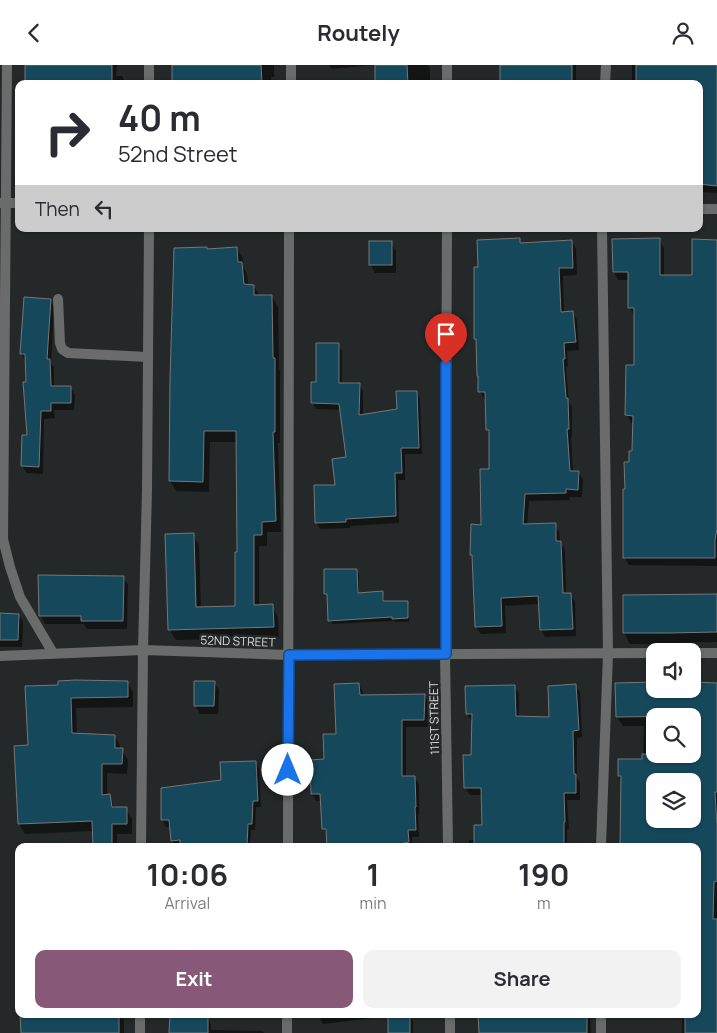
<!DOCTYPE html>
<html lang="en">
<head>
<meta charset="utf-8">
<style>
  body { margin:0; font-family:Manrope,sans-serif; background:#f2f2f3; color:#2b2b33; height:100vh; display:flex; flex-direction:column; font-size:19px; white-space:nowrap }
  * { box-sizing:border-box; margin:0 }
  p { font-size:16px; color:#7c7c81 }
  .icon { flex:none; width:28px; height:28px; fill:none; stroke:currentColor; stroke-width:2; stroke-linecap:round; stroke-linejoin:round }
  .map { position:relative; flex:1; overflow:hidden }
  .side { position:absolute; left:15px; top:778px; width:686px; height:175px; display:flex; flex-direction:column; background:#fff; border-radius:10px; box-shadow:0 1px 4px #0004 }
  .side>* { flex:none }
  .banner { position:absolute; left:15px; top:15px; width:688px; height:152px; border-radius:10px; box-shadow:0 1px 4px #0004; background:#fff; color:#2b2b33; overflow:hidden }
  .tools { position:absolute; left:646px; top:578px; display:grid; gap:10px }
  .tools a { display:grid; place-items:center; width:55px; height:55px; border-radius:10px; background:#fff; box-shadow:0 1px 4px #0004; font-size:25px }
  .pin { position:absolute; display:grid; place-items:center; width:42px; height:42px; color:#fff; margin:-51px -21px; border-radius:50% 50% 50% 0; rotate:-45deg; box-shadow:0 0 5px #0007 }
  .pin .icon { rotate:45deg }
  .me { position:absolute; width:55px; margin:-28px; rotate:0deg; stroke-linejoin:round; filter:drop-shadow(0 0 4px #0008) }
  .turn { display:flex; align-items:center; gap:18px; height:105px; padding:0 20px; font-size:22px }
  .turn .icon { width:65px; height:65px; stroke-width:2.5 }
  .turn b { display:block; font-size:35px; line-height:42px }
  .then { display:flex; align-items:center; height:48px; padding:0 20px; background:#0003; gap:10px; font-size:19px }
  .eta { display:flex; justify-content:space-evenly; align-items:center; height:85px; text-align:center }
  .eta b { font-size:30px; font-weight:700; line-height:35px }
  .button { display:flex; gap:10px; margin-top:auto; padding:10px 20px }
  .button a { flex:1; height:58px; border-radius:10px; background:#875878; color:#fff; font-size:20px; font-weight:700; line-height:58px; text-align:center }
  .button a+a { background:#f2f2f3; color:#2b2b33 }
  header { display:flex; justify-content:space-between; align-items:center; height:65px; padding:0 20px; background:#fff; font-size:22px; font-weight:700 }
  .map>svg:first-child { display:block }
</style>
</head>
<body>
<header><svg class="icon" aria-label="back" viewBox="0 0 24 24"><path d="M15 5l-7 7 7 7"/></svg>Routely<svg class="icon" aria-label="person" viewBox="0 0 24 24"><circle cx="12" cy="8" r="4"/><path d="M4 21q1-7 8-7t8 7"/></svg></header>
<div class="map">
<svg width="717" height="968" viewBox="0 0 717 968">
  <rect width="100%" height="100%" fill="#252828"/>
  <g fill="#0007" fill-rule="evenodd">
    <polygon points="27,0 117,0 116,11 122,11 126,19 23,19 23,17 27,17"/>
    <polygon points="172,0 274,0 274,12 271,12 272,19 174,19"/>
    <polygon points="329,0 372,0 332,4"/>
    <polygon points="375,0 428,0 430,3 430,18 376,19"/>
    <polygon points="501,0 576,0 576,14 579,19 480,19 480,16 501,16"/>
    <polygon points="632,0 717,0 717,128 699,127 699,19 620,19 632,19"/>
    <polygon points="659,174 664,183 664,212 693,212 717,176 717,501 629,500 624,492 626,425 630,398 634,387 634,358 631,358 627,350 635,301 635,250 634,250 629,242 629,215 618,215 614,207"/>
    <polygon points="519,175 522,179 572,177 576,184 577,210 563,211 564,248 572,247 577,255 579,285 567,286 568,301 566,302 569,337 572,342 572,372 571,372 573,407 579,408 583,415 582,432 569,432 570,435 529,436 527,460 555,459 559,467 560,476 565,485 566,529 570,529 575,537 576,571 545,572 541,565 540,539 505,541 506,568 481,569 476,562 473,492 472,490 482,461 490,405 491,370 487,365 486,334 484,334 480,326 479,314 478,311 477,277 475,273 479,203"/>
    <polygon points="391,178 396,186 396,208 375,208 371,200"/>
    <polygon points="237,184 243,194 243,202 247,209 248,221 254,221 260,231 272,231 278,242 279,303 280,305 280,378 278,378 281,467 267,467 267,481 259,481 259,541 272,541 278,552 279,573 176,575 169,564 193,470 199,480 201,544 236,542 238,489 237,377 210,377 209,427 176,426 170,416 208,186"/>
    <polygon points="50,235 54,242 51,298 54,303 54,322 70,322 75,330 74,345 54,345 55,353 44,354 43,409 27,408 22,401 28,371 27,318 26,296 21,289"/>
    <polygon points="338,279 342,286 342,319 359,319 363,326 363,351 398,346 417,327 420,334 422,389 405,389 405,415 398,415 399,458 350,461 350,463 320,464 316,457 336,421 348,393 342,345 316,344 312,337 318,318"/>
    <polygon points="356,505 359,509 359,529 382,527 384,531 384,537 407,537 409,541 409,557 395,557 394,556 332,559 330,555 328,533 326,529"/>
    <polygon points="123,512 128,520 127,564 87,564 84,559 45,559 40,549"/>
    <polygon points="717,530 717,577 674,578 674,579 630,579 624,568 624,531"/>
    <polygon points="0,549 19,550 23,557 22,582 0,582"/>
    <polygon points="127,617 133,627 133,642 76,643 77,670 115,671 120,681 120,685 122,685 128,695 127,709 107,708 107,731 109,731 115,743 126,744 132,754 132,769 117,769 117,781 94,781 94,766 25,769 19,759 15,682 29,681 27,622"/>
    <polygon points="214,617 219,625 218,649 200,649 195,640"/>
    <polygon points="359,619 363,627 363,631 424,630 428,637 428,662 406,662 406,712 415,712 419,720 419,750 418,750 419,772 412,772 412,781 329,781 328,771 323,763 322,736 316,736 312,729"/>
    <path d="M655,619V624H692L717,619V968H682V949H698V781H609V779L621,780L622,716L619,711L643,696L644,661H623L617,652ZM655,651H692V689H655ZM655,716H692V754H655Z"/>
    <polygon points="575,620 580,628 582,672 577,673 577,713 580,717 580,735 567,735 569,764 567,764 567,781 469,781 469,775 475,775 484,761 483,730 470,730 465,723 472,691 473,656 472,656 467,649 514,621 519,629 519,652 551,654"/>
    <polygon points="256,697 259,704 261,742 256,742 255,765 251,765 250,781 175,781 172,776 171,762 166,762 162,755 162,724 223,716"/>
    <polygon points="22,949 121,949 124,955 124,968 22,968"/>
    <polygon points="187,949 209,949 209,955 211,960 211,965 263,966 264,968 170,968"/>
    <polygon points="318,949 412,949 411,953 413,956 413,968 389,968 389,951 323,959"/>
    <polygon points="479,949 590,949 591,968 480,968"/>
  </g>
  <g fill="#16485b" stroke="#747778" fill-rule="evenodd">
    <rect x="25" y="0" width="87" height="19"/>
    <polygon points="172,0 261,0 262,19 172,19"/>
    <polygon points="375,0 407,0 408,19 375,19"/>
    <rect x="500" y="0" width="72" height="19"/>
    <polygon points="636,0 717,0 717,121 699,119 699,19 636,19"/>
    <polygon points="520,173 520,178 572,175 573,203 559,203 561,247 573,246 576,277 564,278 565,294 563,294 566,333 568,333 569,364 567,364 570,406 579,406 578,425 566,424 566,428 525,429 523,459 556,458 556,476 561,476 563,528 571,528 573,564 540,565 538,531 501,533 502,561 475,562 472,490 470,490 471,459 481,460 480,404 489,404 489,365 486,365 485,327 478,327 478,311 477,311 476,274 474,274 474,202 478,202 477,175"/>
    <polygon points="660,173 660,210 692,210 692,174 717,175 717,464 715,475 715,493 623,493 623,424 625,424 624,397 629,397 629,386 632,386 633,351 625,350 626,300 634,300 634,243 628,243 628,207 613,207 612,174"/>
    <rect x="369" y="176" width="23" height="24"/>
    <polygon points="207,182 207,184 237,182 238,197 242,197 244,219 254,220 254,230 272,230 273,293 275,293 275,367 273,367 276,456 262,457 262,470 254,470 254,540 273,539 274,562 168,565 165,469 194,468 196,542 235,541 235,487 237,487 236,366 204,366 203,417 169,416 170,314 174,183"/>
    <polygon points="24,232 51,234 47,294 50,294 51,321 71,321 71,338 51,338 51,346 41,346 39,402 21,401 22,370 27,370 23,317 26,317 25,289 20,289"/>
    <polygon points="316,278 339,278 339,318 360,318 359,350 397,344 396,326 417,326 419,383 401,383 402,408 395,408 396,451 346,454 346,457 315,458 314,420 335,420 332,394 346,392 339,339 311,338 311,317 316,317"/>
    <polygon points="324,504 357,504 358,528 383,526 383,536 408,536 408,553 392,554 392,552 328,556 327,529 324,529"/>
    <polygon points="38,510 124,511 123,556 81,556 81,551 39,551"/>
    <polygon points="717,529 717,567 669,568 623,568 623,530"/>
    <polygon points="0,548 19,549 18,575 0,575"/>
    <polygon points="75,615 128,616 128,632 71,633 72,668 115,670 115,683 123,683 122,699 102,699 102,730 110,729 112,742 127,742 127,759 112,759 112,781 93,781 92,756 18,759 14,681 28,680 25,621 58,620 58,616"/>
    <polygon points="194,616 215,616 214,641 194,641"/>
    <path d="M655,617V624H692V617L717,618V727H715L717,762V816L714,817L713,854H717V968H685V949H698V781H620L621,711H618V694H642V689H692V651L616,652L615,618ZM655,716H692V754H655Z"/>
    <polygon points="359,618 360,630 425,629 424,655 402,655 402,711 415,711 416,742 415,742 416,765 408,765 409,777 404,778 404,781 327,781 326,764 322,764 320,729 311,729 310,695 324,694 323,669 336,669 334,619"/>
    <polygon points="576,619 579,665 573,666 574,709 576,709 576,728 564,728 565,757 564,757 564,781 474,781 474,760 482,760 481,723 464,723 463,690 471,690 472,649 466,649 465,621 515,620 516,651 549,652 548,621"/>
    <polygon points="256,696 258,736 253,736 252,759 248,759 247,781 180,781 180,775 171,776 169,755 161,755 161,723 221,715 220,697"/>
    <polygon points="20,949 119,949 119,968 21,968"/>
    <polygon points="170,949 191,949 191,951 208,951 208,968 169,968"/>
    <rect x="388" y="949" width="22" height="19"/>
    <polygon points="478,949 587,949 587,968 479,968"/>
  </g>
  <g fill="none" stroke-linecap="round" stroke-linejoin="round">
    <polyline stroke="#6a6c6b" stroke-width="10" points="58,234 60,278 62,284 68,288 148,292"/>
    <g stroke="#6a6c6b" stroke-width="10">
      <polyline points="7,0 3,474 10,502 20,532 53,588"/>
      <polyline points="149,19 149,0"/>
      <polyline points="291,19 291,0"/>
      <polyline points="447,19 447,0"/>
      <polyline points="605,19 606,0"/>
      <polyline points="0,138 19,138"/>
      <polyline points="699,144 717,144"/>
      <polyline points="447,164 445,589 448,781"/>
      <polyline points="692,588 717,588"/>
      <polyline points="0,591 143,585 289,590 655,588"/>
      <polyline points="141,781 143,585 147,425 149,164"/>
      <polyline points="288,781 289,164"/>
      <polyline points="601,781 608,588 602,164"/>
      <polyline points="450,949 450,968"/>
      <polyline points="601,949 601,968"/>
      <polyline points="140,968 140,949"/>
      <polyline points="287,968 287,949"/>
    </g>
  </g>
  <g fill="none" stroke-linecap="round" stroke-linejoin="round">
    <g stroke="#114b97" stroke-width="12">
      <polyline id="route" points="288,705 289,590 446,589 446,299"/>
    </g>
    <use href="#route" stroke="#1a73e8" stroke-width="9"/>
  </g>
  <g text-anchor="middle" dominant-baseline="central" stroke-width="5" stroke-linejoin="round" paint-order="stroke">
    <g font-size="12" fill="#dcdede" stroke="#252828">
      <text transform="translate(238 576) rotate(2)">52ND STREET</text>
      <text transform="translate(434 653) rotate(-91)">111ST STREET</text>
    </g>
  </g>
</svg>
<div class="tools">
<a><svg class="icon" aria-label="sound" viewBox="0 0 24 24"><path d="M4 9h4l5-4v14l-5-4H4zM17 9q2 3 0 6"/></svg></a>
<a><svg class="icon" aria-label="search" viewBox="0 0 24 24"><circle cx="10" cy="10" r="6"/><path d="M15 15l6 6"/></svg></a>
<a><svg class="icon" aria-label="layers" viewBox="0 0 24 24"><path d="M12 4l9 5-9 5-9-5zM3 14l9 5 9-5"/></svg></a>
</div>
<div class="pin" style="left:446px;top:299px;background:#d93025"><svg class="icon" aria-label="arrive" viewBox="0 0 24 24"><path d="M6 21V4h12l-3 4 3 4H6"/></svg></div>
<svg class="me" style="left:288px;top:705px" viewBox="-20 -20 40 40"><circle r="19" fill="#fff"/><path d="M0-13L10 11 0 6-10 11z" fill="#1a73e8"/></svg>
<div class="banner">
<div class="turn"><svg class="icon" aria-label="right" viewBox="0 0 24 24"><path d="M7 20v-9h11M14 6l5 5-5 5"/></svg><div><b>40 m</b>52nd Street</div></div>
<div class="then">Then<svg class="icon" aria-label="left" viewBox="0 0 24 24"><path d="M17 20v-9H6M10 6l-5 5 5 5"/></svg></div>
</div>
<section class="side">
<div class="eta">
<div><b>10:06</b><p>Arrival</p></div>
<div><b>1</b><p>min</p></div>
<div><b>190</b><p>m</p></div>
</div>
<div class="button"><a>Exit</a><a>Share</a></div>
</section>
</div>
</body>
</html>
